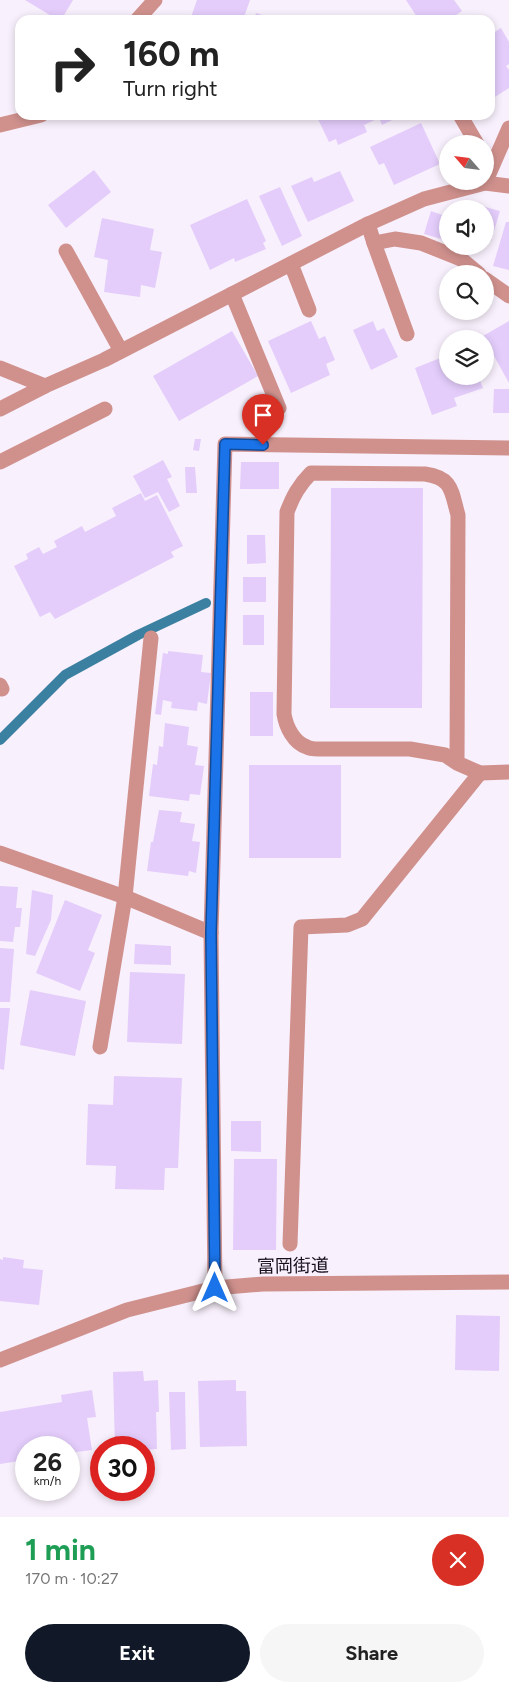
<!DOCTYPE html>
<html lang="en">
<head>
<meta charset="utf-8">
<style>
  body { margin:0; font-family:Figtree,"Noto Sans JP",sans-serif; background:#f6f6f6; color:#222; height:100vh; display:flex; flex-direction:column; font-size:19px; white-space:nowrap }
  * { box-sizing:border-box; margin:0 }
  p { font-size:16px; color:#767676 }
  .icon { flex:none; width:28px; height:28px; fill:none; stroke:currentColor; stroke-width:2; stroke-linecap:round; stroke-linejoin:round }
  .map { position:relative; height:1517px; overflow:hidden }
  .drawer { display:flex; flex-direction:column; background:#fff; flex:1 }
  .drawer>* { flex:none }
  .hud { position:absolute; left:15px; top:15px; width:480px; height:105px; border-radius:15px; box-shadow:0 2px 8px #0003; background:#fff; color:#222; overflow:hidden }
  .needle { width:32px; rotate:298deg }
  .controls { position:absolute; left:439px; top:135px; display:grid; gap:10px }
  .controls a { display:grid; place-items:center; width:55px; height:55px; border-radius:50%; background:#fff; box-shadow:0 2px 8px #0003; font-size:25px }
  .speed { position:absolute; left:15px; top:1436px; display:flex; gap:10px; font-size:25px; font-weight:700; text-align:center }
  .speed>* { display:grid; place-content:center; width:65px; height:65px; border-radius:50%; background:#fff; box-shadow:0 2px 8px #0003; line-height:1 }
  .speed small { font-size:12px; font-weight:400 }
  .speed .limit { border:8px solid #d22; background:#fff; color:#111 }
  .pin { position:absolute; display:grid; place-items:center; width:42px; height:42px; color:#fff; margin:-51px -21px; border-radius:50% 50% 50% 0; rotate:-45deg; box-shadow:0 0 5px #0007 }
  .pin .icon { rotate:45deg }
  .me { position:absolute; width:55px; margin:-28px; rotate:0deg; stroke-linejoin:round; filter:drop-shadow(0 0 4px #0008) }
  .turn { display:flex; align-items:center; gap:18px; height:105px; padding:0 25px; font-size:22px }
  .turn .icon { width:65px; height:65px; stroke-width:2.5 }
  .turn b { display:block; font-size:35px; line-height:42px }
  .round { display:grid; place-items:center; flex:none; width:52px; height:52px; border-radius:26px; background:#f6f6f6 }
  .head { display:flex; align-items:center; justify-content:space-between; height:85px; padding:0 25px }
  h1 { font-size:30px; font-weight:700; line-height:38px; color:#1e9e55 }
  .button { display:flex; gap:10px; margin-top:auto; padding:10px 25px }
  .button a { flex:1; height:58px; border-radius:30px; background:#111827; color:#fff; font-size:20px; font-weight:700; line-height:58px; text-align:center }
  .button a+a { background:#f6f6f6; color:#222 }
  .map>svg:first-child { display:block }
</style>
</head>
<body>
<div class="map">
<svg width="509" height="1517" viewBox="0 0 509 1517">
  <rect width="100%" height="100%" fill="#f8f0fc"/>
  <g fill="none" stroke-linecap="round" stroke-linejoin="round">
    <polyline stroke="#3b80a0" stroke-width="10" points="0,740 65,675 138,635 206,603"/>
  </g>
  <g fill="#e4cdfb">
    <polygon points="25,0 73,0 61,20 58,20"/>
    <polygon points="197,0 250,0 243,20 190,20"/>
    <polygon points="406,0 454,0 462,11 456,15 459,20 419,20"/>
    <polygon points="256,13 277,20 254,20"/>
    <polygon points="501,28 509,42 509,64 506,66 509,70 509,88 490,100 490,35"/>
    <polygon points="316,115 403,115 382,125 379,118 364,125 367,132 338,145 336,139 329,142"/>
    <polygon points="421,123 440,164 394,185 384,163 379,165 370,147"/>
    <polygon points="94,170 111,192 66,228 48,205"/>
    <polygon points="340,171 354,201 308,222 291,186 312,177 314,182"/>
    <polygon points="280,187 302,236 282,246 259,196"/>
    <polygon points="247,199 266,241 263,243 266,249 235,262 234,258 210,270 190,225"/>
    <polygon points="471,203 500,211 491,241 485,240 485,209 458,209 459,205 470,208"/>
    <polygon points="447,209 448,241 424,234 431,211 445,216"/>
    <polygon points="102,218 154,229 150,250 162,252 155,288 141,285 140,297 104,292 108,260 94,257"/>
    <polygon points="506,222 509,222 509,270 493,266"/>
    <polygon points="311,321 319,339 325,336 335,360 326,364 330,375 291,393 268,341"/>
    <polygon points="373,321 377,331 384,328 398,357 371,370 353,330"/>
    <polygon points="509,321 509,383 483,336"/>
    <polygon points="232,331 258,376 179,421 153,376"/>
    <polygon points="448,355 448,376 478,376 483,388 454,398 457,406 432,415 415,368"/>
    <polygon points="494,389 509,389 509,413 493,413"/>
    <polygon points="265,393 269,401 256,409 252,400"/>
    <polygon points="195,439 201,439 199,451 193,450"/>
    <polygon points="163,460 172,477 167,479 180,506 169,512 158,492 145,498 133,476"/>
    <polygon points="241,462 279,462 279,489 240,489"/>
    <polygon points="185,467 195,467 197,493 186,493"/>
    <polygon points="331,488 423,488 422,708 330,708"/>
    <polygon points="141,493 145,501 157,495 183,546 171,552 174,557 55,619 50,612 40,617 14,566 28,559 26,554 39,547 43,554 57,547 54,541 82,526 85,532 116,516 112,508"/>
    <polygon points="247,535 265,535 266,563 247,564"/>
    <rect x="243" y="577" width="23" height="25"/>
    <rect x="243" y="615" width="21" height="30"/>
    <polygon points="168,651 203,655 201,672 211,673 207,704 198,702 197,711 171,708 172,702 163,700 161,715 155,714 163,653 168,654"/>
    <rect x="250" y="692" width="23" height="44"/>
    <polygon points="165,723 189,727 187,745 198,747 195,765 204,766 200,795 190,794 189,801 149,796 153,764 157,765 159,746 163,747"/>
    <rect x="249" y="765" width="92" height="93"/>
    <polygon points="159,810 182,812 180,822 195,824 192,841 200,842 196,873 189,871 188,876 147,871 151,842 153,842"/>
    <polygon points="0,886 18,887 16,908 22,908 20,927 15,927 13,942 0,941"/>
    <polygon points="32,890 53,895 51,920 35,956 26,954"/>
    <polygon points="65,900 102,915 88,950 95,953 80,991 36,973"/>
    <polygon points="135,944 171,946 171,965 134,964"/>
    <polygon points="0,948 14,949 10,1002 0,1002"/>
    <polygon points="130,972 185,974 182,1044 127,1042"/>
    <polygon points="30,990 86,1001 75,1056 20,1045"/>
    <polygon points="0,1008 10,1008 4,1070 0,1069"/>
    <polygon points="114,1076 182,1078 178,1168 165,1168 164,1190 115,1189 116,1166 86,1165 88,1104 113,1105"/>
    <polygon points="231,1121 261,1121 261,1152 231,1151"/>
    <polygon points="234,1159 277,1159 276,1250 233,1250"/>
    <polygon points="3,1257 24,1260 23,1268 43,1270 39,1305 0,1301 0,1259 3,1260"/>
    <polygon points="456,1315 500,1316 499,1371 455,1370"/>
    <polygon points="143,1371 144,1381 158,1380 159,1412 156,1412 157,1449 144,1450 144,1448 115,1448 113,1372"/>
    <polygon points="236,1380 236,1391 246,1391 247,1446 200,1447 198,1381"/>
    <polygon points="92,1390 96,1417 87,1418 92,1450 69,1453 69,1448 26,1448 26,1460 0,1464 0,1412 62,1402 61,1395"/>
    <polygon points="169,1392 185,1392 186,1449 171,1450"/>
  </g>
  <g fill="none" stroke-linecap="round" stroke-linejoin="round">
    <g stroke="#d0918d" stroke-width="15">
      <polyline points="137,20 155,0"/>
      <polyline points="460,115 477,144"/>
      <polyline points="0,125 41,115"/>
      <polyline points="485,183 509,128"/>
      <polyline points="368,224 374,243 395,239 421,243 461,259 479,274"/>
      <polyline points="374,243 407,334"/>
      <polyline points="66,251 121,351"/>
      <polyline points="291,264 309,310"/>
      <polyline points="485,279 509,296"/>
      <polyline points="232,294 279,408"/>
      <polyline points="0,368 45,386"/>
      <polyline points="0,409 45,386 104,360 368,224 424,199 485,183 509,186"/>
      <polyline points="0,462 105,409"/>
      <polyline points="0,685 2,689"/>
      <path d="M457,763L458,515C451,491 453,478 425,474L311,473C299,485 293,496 287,512L284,714C286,727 294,743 307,747C310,749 315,749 319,749H410L445,755L457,763L480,773L509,772"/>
      <polyline points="0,853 125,897 211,933 215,1288"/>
      <polyline points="211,933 225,444 509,448"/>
      <polyline points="100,1047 125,897 151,638"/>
      <polyline points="290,1244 301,927 347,925 362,919 480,773"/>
      <polyline points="0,1360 127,1310 215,1288 263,1284 509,1282"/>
    </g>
  </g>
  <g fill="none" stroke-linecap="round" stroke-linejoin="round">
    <g stroke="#114b97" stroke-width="12">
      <polyline id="route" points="215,1288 211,933 225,444 263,445"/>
    </g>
    <use href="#route" stroke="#1a73e8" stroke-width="9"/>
  </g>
  <g text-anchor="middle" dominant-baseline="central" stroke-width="4" stroke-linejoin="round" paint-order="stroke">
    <g font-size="18" fill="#160f19" stroke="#f8f0fc">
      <text transform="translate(293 1266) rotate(-1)">富岡街道</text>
    </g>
  </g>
</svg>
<div class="controls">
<a><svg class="needle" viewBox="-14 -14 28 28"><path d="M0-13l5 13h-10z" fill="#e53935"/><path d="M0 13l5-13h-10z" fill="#767676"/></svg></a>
<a><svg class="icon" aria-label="sound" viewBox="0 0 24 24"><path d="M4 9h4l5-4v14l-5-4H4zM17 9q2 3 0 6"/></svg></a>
<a><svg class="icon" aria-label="search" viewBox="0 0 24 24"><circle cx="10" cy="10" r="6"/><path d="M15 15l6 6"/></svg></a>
<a><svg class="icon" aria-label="layers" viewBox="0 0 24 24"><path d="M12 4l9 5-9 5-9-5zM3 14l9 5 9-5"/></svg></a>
</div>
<div class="speed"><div>26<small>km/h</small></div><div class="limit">30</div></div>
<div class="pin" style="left:263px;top:445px;background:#d93025"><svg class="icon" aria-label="arrive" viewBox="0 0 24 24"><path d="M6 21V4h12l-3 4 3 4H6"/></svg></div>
<svg class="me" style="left:215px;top:1288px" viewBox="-20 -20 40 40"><path d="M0-17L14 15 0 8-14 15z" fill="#1a73e8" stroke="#fff" stroke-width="4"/></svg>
<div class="hud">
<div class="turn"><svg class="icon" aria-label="right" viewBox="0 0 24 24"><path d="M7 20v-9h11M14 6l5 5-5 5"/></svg><div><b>160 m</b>Turn right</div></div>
</div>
</div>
<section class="drawer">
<div class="head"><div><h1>1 min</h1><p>170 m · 10:27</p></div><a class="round" style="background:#d93025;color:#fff"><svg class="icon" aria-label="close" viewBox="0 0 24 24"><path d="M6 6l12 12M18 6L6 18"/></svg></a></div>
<div class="button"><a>Exit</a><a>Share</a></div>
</section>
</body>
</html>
